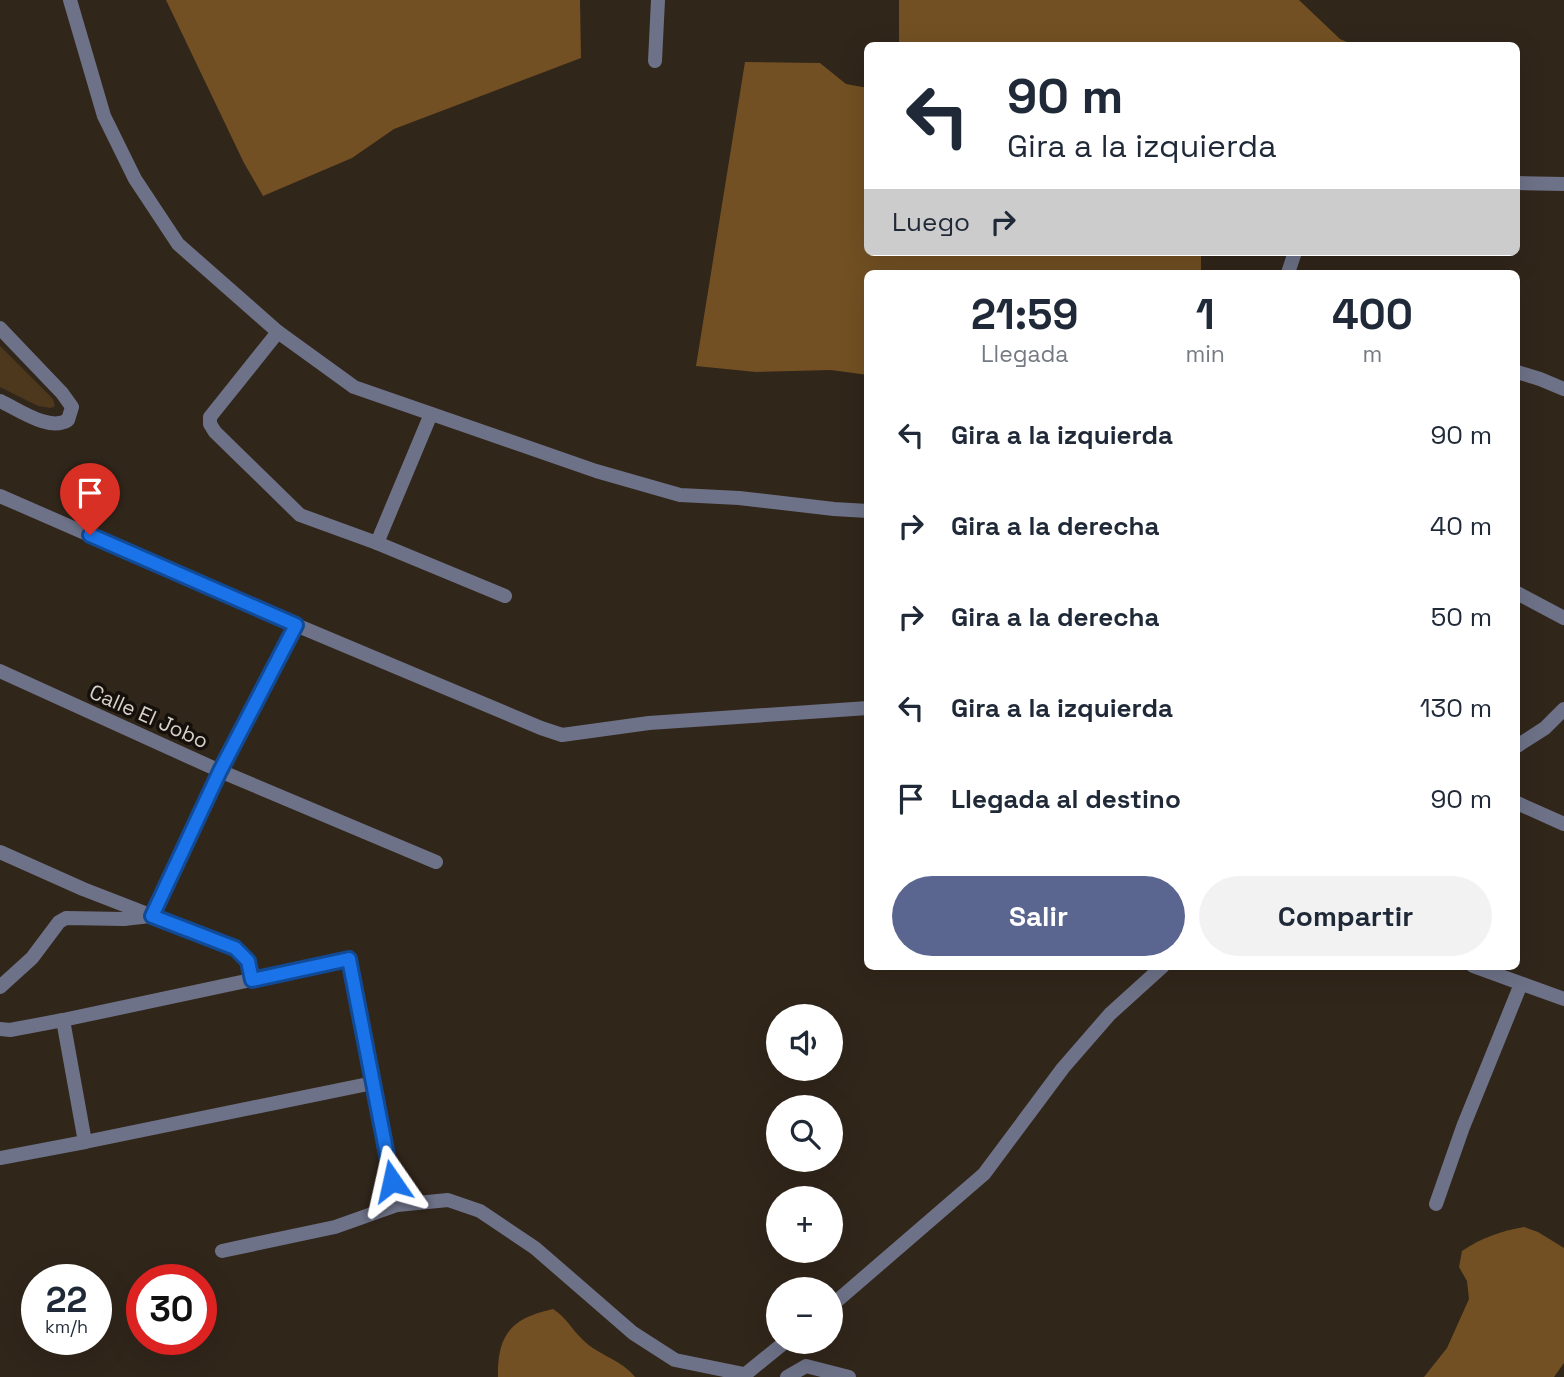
<!DOCTYPE html>
<html lang="es">
<head>
<meta charset="utf-8">
<style>
  body { margin:0; font-family:"Space Grotesk",sans-serif; background:#f2f2f3; color:#1f2937; height:100vh; display:flex; flex-direction:column; font-size:26px; white-space:nowrap }
  * { box-sizing:border-box; margin:0 }
  p { font-size:23px; color:#747a83 }
  .icon { flex:none; width:38px; height:38px; fill:none; stroke:currentColor; stroke-width:2; stroke-linecap:round; stroke-linejoin:round }
  .map { position:relative; flex:1; overflow:hidden }
  .details { position:absolute; left:864px; top:270px; width:656px; height:700px; display:flex; flex-direction:column; background:#fff; border-radius:10px; box-shadow:0 7px 28px #0002 }
  .details>* { flex:none }
  .guide { position:absolute; left:864px; top:42px; width:656px; height:214px; border-radius:10px; box-shadow:0 7px 28px #0002; background:#fff; color:#1f2937; overflow:hidden }
  .buttons { position:absolute; left:766px; top:1004px; display:grid; gap:14px }
  .buttons a { display:grid; place-items:center; width:77px; height:77px; border-radius:50%; background:#fff; box-shadow:0 7px 28px #0002; font-size:35px }
  .speed { position:absolute; left:21px; top:1264px; display:flex; gap:14px; font-size:35px; font-weight:700; text-align:center }
  .speed>* { display:grid; place-content:center; width:91px; height:91px; border-radius:50%; background:#fff; box-shadow:0 7px 28px #0002; line-height:1 }
  .speed small { font-size:18px; font-weight:400 }
  .speed .limit { border:10px solid #d22; background:#fff; color:#111 }
  .pin { position:absolute; display:grid; place-items:center; width:60px; height:60px; color:#fff; margin:-72px -30px; border-radius:50% 50% 50% 0; rotate:-45deg; box-shadow:0 0 7px #0007 }
  .pin .icon { rotate:45deg }
  .me { position:absolute; width:77px; margin:-38px; rotate:349deg; stroke-linejoin:round; filter:drop-shadow(0 0 5px #0008) }
  .turn { display:flex; align-items:center; gap:24px; height:147px; padding:0 28px; font-size:32px }
  .turn .icon { width:91px; height:91px; stroke-width:2.5 }
  .turn b { display:block; font-size:49px; line-height:60px }
  .then { display:flex; align-items:center; height:66px; padding:0 28px; background:#0003; gap:14px; font-size:26px }
  .eta { display:flex; justify-content:space-evenly; align-items:center; height:119px; text-align:center }
  .eta b { font-size:42px; font-weight:600; line-height:49px }
  .action { display:flex; gap:14px; margin-top:auto; padding:14px 28px }
  .action a { flex:1; height:80px; border-radius:42px; background:#5b6690; color:#fff; font-size:28px; font-weight:600; line-height:80px; text-align:center }
  .action a+a { background:#f2f2f3; color:#1f2937 }
  ul { padding:0; list-style:none }
  li { display:flex; align-items:center; gap:21px; height:91px; padding:0 28px }
  li div { flex:1 }
  li b { display:block; font-size:26px }
  li em { font-style:normal }
  .map>svg:first-child { display:block }
</style>
</head>
<body>
<div class="map">
<svg width="1564" height="1377" viewBox="0 0 1564 1377">
  <rect width="100%" height="100%" fill="#31261a"/>
  <polygon fill="#4d381e" points="0,346 53,399 55,406 51,408 38,406 0,387"/>
  <g fill="#725023">
    <polygon points="166,0 580,0 581,58 394,129 352,158 263,196 244,163"/>
    <polygon points="899,0 1299,0 1340,39 1354,45 899,45"/>
    <polygon points="745,62 820,63 846,84 868,88 868,252 1201,252 1201,273 868,273 868,375 831,370 756,372 696,366"/>
    <path d="M1524,1227L1538,1232L1564,1248V1363L1554,1377H1424L1447,1348L1469,1299L1467,1281L1459,1267L1462,1251C1481,1238 1501,1231 1524,1227Z"/>
    <path d="M553,1309C567,1318 572,1330 584,1341C600,1356 622,1360 635,1377H498C497,1334 512,1318 553,1309Z"/>
  </g>
  <g fill="none" stroke-linecap="round" stroke-linejoin="round">
    <g stroke="#6e7288" stroke-width="14">
      <polyline points="70,0 104,116 135,179 178,244 278,332 354,387 596,471 680,495 739,498 834,509 868,511"/>
      <polyline points="655,61 658,0"/>
      <polyline points="1517,183 1564,184"/>
      <polyline points="1288,273 1295,252"/>
      <path d="M0,328L62,393L72,407L68,420C49,432 18,409 0,401"/>
      <polyline points="278,332 210,417 210,424 215,432 300,515 377,543 505,596"/>
      <polyline points="1517,372 1540,379 1564,389"/>
      <polyline points="0,496 296,625 541,728 562,735 649,723 868,708"/>
      <polyline points="377,543 431,414"/>
      <polyline points="1517,593 1564,618"/>
      <polyline points="0,671 220,771 436,862"/>
      <polyline points="1517,746 1545,728 1564,709"/>
      <polyline points="1517,803 1564,824"/>
      <polyline points="0,852 83,889 235,948 248,960 252,980"/>
      <polyline points="152,916 220,771 296,625"/>
      <polyline points="1473,966 1564,999"/>
      <polyline points="0,987 32,958 59,922 66,918 124,919 150,916"/>
      <polyline points="63,1020 85,1142 373,1083"/>
      <polyline points="0,1029 10,1030 63,1020 349,959 397,1205 335,1227 222,1251"/>
      <polyline points="0,1158 85,1142"/>
      <polyline points="1436,1204 1463,1127 1521,984"/>
      <polyline points="397,1205 448,1200 480,1211 535,1248 633,1333 675,1360 744,1374"/>
      <polyline points="831,1306 984,1174 1063,1068 1110,1014 1163,966"/>
      <polyline points="742,1377 785,1342"/>
      <polyline points="787,1377 806,1366 849,1377"/>
    </g>
  </g>
  <g fill="none" stroke-linecap="round" stroke-linejoin="round">
    <g stroke="#114b97" stroke-width="18">
      <polyline id="route" points="90,535 296,625 220,771 152,916 235,948 248,961 252,980 349,959 392,1181"/>
    </g>
    <use href="#route" stroke="#1a73e8" stroke-width="12"/>
  </g>
  <g text-anchor="middle" dominant-baseline="central" stroke-width="7" stroke-linejoin="round" paint-order="stroke">
    <g font-size="21" fill="#d8d1ca" stroke="#15100b">
      <text transform="translate(149 716) rotate(24)">Calle El Jobo</text>
    </g>
  </g>
</svg>
<div class="buttons">
<a><svg class="icon" aria-label="sound" viewBox="0 0 24 24"><path d="M4 9h4l5-4v14l-5-4H4zM17 9q2 3 0 6"/></svg></a>
<a><svg class="icon" aria-label="search" viewBox="0 0 24 24"><circle cx="10" cy="10" r="6"/><path d="M15 15l6 6"/></svg></a>
<a>+</a>
<a>−</a>
</div>
<div class="speed"><div>22<small>km/h</small></div><div class="limit">30</div></div>
<div class="pin" style="left:90px;top:535px;background:#d93025"><svg class="icon" aria-label="arrive" viewBox="0 0 24 24"><path d="M6 21V4h12l-3 4 3 4H6"/></svg></div>
<svg class="me" style="left:392px;top:1181px" viewBox="-20 -20 40 40"><path d="M0-17L14 15 0 8-14 15z" fill="#1a73e8" stroke="#fff" stroke-width="4"/></svg>
<div class="guide">
<div class="turn"><svg class="icon" aria-label="left" viewBox="0 0 24 24"><path d="M17 20v-9H6M10 6l-5 5 5 5"/></svg><div><b>90 m</b>Gira a la izquierda</div></div>
<div class="then">Luego<svg class="icon" aria-label="right" viewBox="0 0 24 24"><path d="M7 20v-9h11M14 6l5 5-5 5"/></svg></div>
</div>
<section class="details">
<div class="eta">
<div><b>21:59</b><p>Llegada</p></div>
<div><b>1</b><p>min</p></div>
<div><b>400</b><p>m</p></div>
</div>
<ul>
<li><svg class="icon" aria-label="left" viewBox="0 0 24 24"><path d="M17 20v-9H6M10 6l-5 5 5 5"/></svg><div><b>Gira a la izquierda</b></div><em>90 m</em></li>
<li><svg class="icon" aria-label="right" viewBox="0 0 24 24"><path d="M7 20v-9h11M14 6l5 5-5 5"/></svg><div><b>Gira a la derecha</b></div><em>40 m</em></li>
<li><svg class="icon" aria-label="right" viewBox="0 0 24 24"><path d="M7 20v-9h11M14 6l5 5-5 5"/></svg><div><b>Gira a la derecha</b></div><em>50 m</em></li>
<li><svg class="icon" aria-label="left" viewBox="0 0 24 24"><path d="M17 20v-9H6M10 6l-5 5 5 5"/></svg><div><b>Gira a la izquierda</b></div><em>130 m</em></li>
<li><svg class="icon" aria-label="arrive" viewBox="0 0 24 24"><path d="M6 21V4h12l-3 4 3 4H6"/></svg><div><b>Llegada al destino</b></div><em>90 m</em></li>
</ul>
<div class="action"><a>Salir</a><a>Compartir</a></div>
</section>
</div>
</body>
</html>
